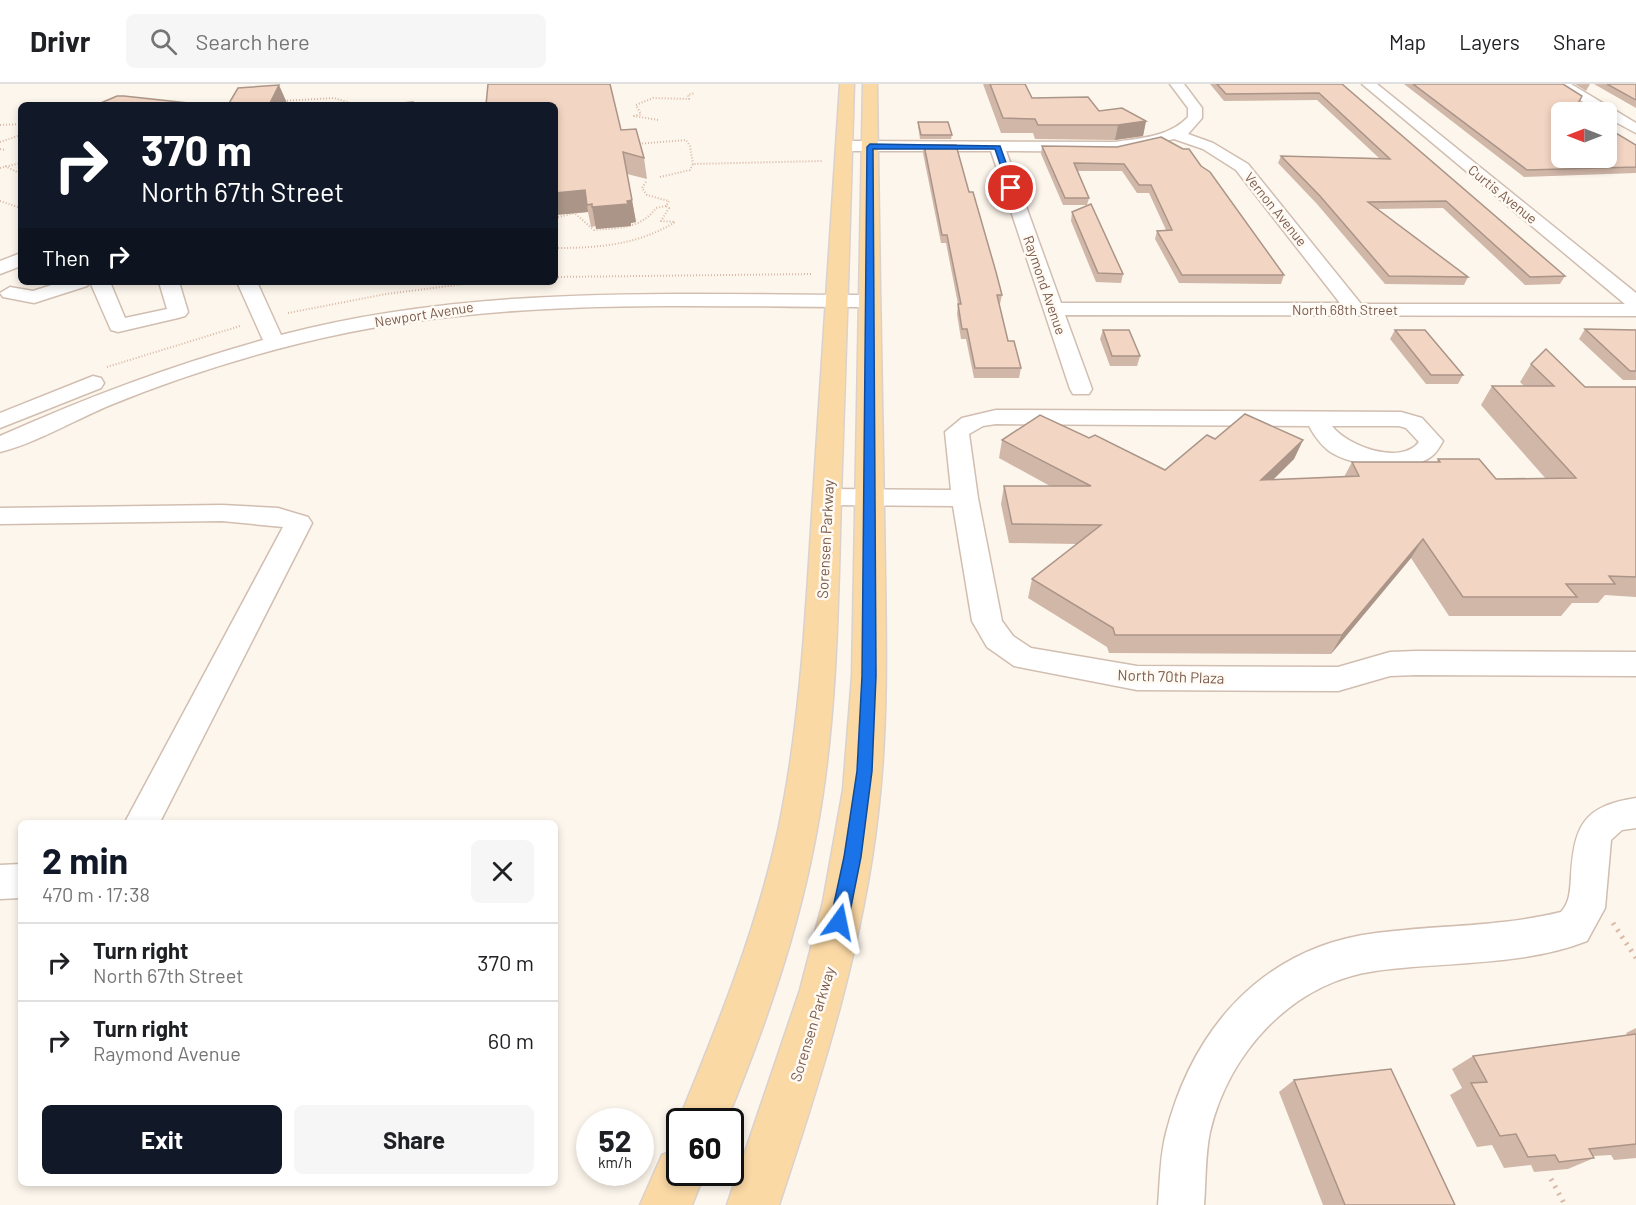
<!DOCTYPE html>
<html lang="en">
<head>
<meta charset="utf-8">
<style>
  body { margin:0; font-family:Barlow,sans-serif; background:#f6f6f6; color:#202124; height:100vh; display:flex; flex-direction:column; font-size:22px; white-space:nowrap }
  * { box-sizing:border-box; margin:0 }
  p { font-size:20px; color:#757577 }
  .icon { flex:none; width:33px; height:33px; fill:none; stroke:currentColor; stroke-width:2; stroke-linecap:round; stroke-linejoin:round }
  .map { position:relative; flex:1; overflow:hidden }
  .details { position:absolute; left:18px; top:736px; width:540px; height:366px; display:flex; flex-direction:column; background:#fff; border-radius:9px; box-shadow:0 3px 9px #0003 }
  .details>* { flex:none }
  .banner { position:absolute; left:18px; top:18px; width:540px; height:183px; border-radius:9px; box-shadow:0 3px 9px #0003; background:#111827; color:#fff; overflow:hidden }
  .needle { width:39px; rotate:270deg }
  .tools { position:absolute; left:1551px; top:18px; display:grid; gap:12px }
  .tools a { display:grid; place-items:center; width:66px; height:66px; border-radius:9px; background:#fff; box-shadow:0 3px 9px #0003; font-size:30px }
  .speed { position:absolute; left:576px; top:1024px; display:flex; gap:12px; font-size:30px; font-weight:700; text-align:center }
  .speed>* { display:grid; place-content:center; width:78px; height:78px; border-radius:50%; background:#fff; box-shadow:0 3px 9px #0003; line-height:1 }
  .speed small { font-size:15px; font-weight:400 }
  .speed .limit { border:3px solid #111; border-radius:9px; background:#fff; color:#111 }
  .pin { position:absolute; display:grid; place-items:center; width:51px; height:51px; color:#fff; margin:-26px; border:3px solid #fff; border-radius:50%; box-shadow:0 2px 6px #0007 }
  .me { position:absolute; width:66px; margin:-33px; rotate:12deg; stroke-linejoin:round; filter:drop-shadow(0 0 4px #0008) }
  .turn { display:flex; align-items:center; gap:21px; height:126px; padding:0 24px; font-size:27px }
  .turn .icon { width:78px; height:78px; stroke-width:2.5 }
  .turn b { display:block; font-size:42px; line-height:51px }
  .then { display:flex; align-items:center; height:57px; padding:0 24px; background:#0003; gap:12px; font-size:22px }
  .round { display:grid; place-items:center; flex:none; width:63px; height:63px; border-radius:9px; background:#f6f6f6 }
  .summary { display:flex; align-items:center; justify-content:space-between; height:102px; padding:0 24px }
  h1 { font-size:36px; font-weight:700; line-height:45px; color:#111827 }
  .action { display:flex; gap:12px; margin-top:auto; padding:12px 24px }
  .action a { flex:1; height:69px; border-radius:9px; background:#111827; color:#fff; font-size:24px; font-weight:700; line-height:69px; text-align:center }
  .action a+a { background:#f6f6f6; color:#202124 }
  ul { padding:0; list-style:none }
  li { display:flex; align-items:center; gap:18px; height:78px; padding:0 24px; border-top:2px solid #e0e0e0 }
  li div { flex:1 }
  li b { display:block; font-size:22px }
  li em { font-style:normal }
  header { display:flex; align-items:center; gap:36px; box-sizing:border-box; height:84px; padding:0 30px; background:#fff; border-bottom:2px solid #e0e0e0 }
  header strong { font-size:28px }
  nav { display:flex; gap:33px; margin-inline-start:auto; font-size:21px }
  .search { width:420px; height:54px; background:#f6f6f6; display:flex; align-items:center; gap:15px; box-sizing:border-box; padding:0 21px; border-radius:9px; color:#757577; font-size:22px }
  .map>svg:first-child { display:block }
</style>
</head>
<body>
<header>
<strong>Drivr</strong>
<div class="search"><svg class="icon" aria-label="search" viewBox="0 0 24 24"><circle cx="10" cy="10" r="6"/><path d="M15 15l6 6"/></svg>Search here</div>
<nav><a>Map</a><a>Layers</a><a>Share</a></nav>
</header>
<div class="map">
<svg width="1636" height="1121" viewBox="0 0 1636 1121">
  <rect width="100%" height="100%" fill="#fdf6ec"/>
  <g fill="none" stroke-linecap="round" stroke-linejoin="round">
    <g stroke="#d1beb0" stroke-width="3">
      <g id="minor">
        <path d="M1170,0H1184L1202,24V34L1188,50L1213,59L1248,80L1361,220H1625L1362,0H1377L1636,209V232L1065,231L1092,305L1089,310H1073L1070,305L991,67H845L837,62L845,57L1115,58C1141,54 1169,53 1188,33V24ZM1174,55L1203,65L1236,86L1340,219H1061L1006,67L1115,68Z"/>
        <polygon points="1555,0 1571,0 1636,39 1636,49 1606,33 1606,28 1599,28"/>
        <polygon points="21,169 21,182 0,190 0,177"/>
        <polygon points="61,198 90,198 87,202 34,219 3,213 0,209 10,203 33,207"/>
        <polygon points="90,198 110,198 125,234 167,225 159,198 179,198 188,228 185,232 178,234 118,248 111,246"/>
        <path d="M237,198H257L281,251C474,200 672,211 869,211L876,213L879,217L876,221L869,223C675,223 487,212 297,260C233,276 169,297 108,322C75,336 34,360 0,368V352C85,314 172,281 263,256Z"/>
        <polygon points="93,292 101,294 104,299 101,304 0,344 0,329"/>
        <path d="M996,326L1401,328L1422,334L1443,357C1440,362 1437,368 1432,372C1410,390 1352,383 1329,367C1320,360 1314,351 1309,342L996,340L983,342L969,350L978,414L1002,537L1013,552L1031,564L1137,582L1338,583L1390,568L1416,567L1636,568V592L1416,591L1390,592L1338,607L1137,606L1014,582L987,563L972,537L953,422L827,421L818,419L814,413L818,407L827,405L951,406L945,348L962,334ZM1332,342H1399L1406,344L1419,358C1401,382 1347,362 1332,342Z"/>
        <polygon points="222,421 278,424 308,433 312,439 159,740 124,740 283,443 222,437 0,440 0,424"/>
        <path d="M1636,714V744L1622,746L1611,756L1605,824L1587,857C1520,883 1445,877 1375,887C1292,899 1229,968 1210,1048C1205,1072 1206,1097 1204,1121H1158C1160,1097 1160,1072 1166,1049C1193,943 1264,863 1376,849C1438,841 1500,843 1561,828C1570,818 1570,807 1571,793C1574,742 1583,722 1636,714Z"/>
        <polygon points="21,780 21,814 0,815 0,781"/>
      </g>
    </g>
    <g stroke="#dad1cd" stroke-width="3">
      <g id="major">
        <path d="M840,0H854C850,138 846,275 841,413C838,524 837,636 817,745C799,846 765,943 726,1038H680V1042L678,1038C717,943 756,848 778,747C801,638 806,525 813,414C822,276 831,138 840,0Z"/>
        <path d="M863,0H877C879,141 881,281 884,422C885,524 890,627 878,729C863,864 821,994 779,1121H727L800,906L823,818L843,706L852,592Z"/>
        <polygon points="680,1064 680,1089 705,1089 692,1121 640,1121 662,1071"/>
      </g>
    </g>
    <g stroke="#d9b8a5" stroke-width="2" stroke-dasharray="1 2" stroke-linecap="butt">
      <polyline points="281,17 334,14 357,21"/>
      <polyline points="89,21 104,19"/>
      <polyline points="658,36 634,32 641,30 636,21 653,14 689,15 688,11 695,9"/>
      <polyline points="0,41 21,40"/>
      <polyline points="0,58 21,51"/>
      <polyline points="636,60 686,56 690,62 693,80"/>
      <polyline points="0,65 6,66"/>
      <polyline points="5,82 21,90"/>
      <polyline points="0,84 21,79"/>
      <polyline points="660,93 690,86 693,80 822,77"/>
      <polyline points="0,117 21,124"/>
      <path d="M571,126L594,146C618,144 641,145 656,124L666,122"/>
      <polyline points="555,134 574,129"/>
      <path d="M555,164C598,164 638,161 675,138L661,137L669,124L666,122L669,117L647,111L642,104L647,96"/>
      <polyline points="555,193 813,190"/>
      <polyline points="288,229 386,210 480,198"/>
      <polyline points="107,283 240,242"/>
    </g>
    <g stroke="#d9b8a5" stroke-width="5" stroke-dasharray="2 6" stroke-linecap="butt">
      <polyline points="1613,839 1636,874"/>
      <polyline points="1551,1095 1565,1121"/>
    </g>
    <use href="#minor" fill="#fff" fill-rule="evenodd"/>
    <use href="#major" fill="#fbd9a5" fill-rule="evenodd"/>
  </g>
  <g fill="#d1b7a8">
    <polygon points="983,0 1025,0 1032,14 1146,37 1143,52 1115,56 1035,55 1033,49 1001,49"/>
    <polygon points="1210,0 1342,0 1565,192 1560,200 1525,201 1443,124 1377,125 1468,193 1464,201 1385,200 1317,120 1278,79 1281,72 1379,74 1317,16 1224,17"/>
    <polygon points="1404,0 1563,0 1576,24 1636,61 1636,89 1524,93"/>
    <polygon points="1575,0 1590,0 1586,7"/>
    <polygon points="1594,0 1636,0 1636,24"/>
    <polygon points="555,21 621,46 644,74 647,95 627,90 636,138 631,139 631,142 596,145 596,142 591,143 588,128 555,131"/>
    <polygon points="918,38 952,51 951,55 920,55 918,42"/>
    <polygon points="924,61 969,108 1002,211 1000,220 999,220 1008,257 1021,284 1019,294 974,294 966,255 961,255 957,230 958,220 946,159 941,159 923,69"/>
    <polygon points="1042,62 1117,63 1284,191 1281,200 1179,199 1155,155 1157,147 1166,146 1149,109 1137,109 1122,87 1078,87 1089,114 1087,121 1063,121 1041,70"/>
    <polygon points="1072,128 1123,190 1121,199 1096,198 1071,137"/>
    <polygon points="1585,245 1636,246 1636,296 1623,296 1579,255"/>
    <polygon points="1103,246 1140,272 1137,282 1110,282 1100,255"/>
    <polygon points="1395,246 1463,291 1458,300 1426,300 1390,255"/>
    <polygon points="1531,280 1585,303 1636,303 1636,513 1605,511 1598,519 1572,519 1561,532 1449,532 1411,474 1331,570 1109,569 1107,563 1028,514 1032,495 1077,460 1009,459 1001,420 1004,402 1050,402 999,374 1002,356 1089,354 1165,386 1215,355 1303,356 1294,375 1273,396 1344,393 1352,378 1437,378 1438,375 1496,395 1546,395 1481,321 1492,302 1524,302 1520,298"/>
    <polygon points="1636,944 1636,1074 1614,1076 1611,1071 1593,1072 1594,1074 1568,1085 1534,1088 1531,1081 1504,1084 1492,1061 1477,1063 1450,1011 1462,1004 1452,985 1473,972 1628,952 1626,949"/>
    <polygon points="1294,996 1455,1121 1323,1121 1279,1008"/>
  </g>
  <g fill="#aa9588">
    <polygon points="279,1 287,19 286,21 269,21"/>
    <polygon points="1146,37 1143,52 1115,56 1118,41"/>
    <polygon points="585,106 588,128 555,131 555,109"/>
    <polygon points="632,116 636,138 631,139 631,142 596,145 592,123"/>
    <polygon points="1303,356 1294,375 1253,415 1261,396"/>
    <polygon points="1423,455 1411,474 1331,570 1342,551"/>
  </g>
  <g fill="#f3d5c3" stroke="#aa9588" stroke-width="1.5">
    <polygon points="488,0 610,0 621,46 636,45 644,74 623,68 632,116 627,117 628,120 592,123 592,120 587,121 585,106 555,109 555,21 486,21"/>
    <polygon points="990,0 1025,0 1032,14 1088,13 1099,27 1122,24 1146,37 1118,41 1038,41 1035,35 1003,34"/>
    <polygon points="1217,0 1342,0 1565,192 1530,193 1446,117 1368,118 1468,193 1389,192 1320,112 1281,72 1390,75 1319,9 1226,10"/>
    <polygon points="1413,0 1563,0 1582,12 1576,23 1584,28 1562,28 1562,74 1606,74 1606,43 1636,61 1636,83 1527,86"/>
    <polygon points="1607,0 1636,0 1636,16"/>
    <polygon points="279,1 269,21 228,21 238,4"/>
    <polygon points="117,12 124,12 207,21 96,21"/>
    <polygon points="413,18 413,21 377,21"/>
    <polygon points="918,38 948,38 952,51 921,51"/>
    <polygon points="1161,53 1183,65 1189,65 1201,82 1210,88 1284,191 1182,191 1157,147 1172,146 1151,101 1139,101 1124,80 1074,79 1089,114 1065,114 1042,62 1117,63"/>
    <polygon points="924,61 956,61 969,108 973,108 996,188 1002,211 997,211 1008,257 1014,257 1021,284 975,284 967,245 962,245 958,220 961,220 947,151 942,151"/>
    <polygon points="1091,120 1123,190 1098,189 1072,128"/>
    <polygon points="1585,245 1636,246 1636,287 1630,287"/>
    <polygon points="1103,246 1129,246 1140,272 1112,272"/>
    <polygon points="1395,246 1425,246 1463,291 1431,291"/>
    <polygon points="1546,265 1585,303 1636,303 1636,493 1609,492 1615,500 1566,500 1577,513 1463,513 1423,455 1342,551 1115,551 1113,544 1032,495 1101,441 1012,440 1004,402 1091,402 1002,356 1040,331 1089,354 1095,351 1165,386 1207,351 1215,355 1245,330 1303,356 1261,396 1359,392 1352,378 1440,378 1438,375 1479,375 1496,395 1576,394 1492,302 1554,302 1531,280"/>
    <polygon points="1636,950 1636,1060 1589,1065 1594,1074 1559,1078 1555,1071 1528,1073 1516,1050 1500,1052 1471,999 1487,998 1473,972"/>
    <polygon points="1391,985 1455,1121 1345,1121 1294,996"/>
  </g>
  <polygon fill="#1a73e8" stroke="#114b97" stroke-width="1.5" points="870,60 1000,62 1015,104 1011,106 1008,104 995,65 873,65 876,592 872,687 861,773 848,838 845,844 839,846 833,844 830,838 844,773 857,687 862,592 867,63"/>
  <g text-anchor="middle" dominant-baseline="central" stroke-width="5" stroke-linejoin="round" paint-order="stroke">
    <g font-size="14" fill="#7a5c4d" stroke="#fffaf3">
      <text transform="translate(1503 110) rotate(39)">Curtis Avenue</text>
      <text transform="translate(1276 125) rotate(51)">Vernon Avenue</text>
      <text transform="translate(1045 201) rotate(71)">Raymond Avenue</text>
      <text x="1345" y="225">North 68th Street</text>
      <text transform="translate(424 230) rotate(-9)">Newport Avenue</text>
    </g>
    <g font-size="15" fill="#7a5c4d" stroke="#fffaf3">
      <text transform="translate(825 455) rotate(-87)">Sorensen Parkway</text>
      <text transform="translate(1171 592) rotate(2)">North 70th Plaza</text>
      <text transform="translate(812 940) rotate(-73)">Sorensen Parkway</text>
    </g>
  </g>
</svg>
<div class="tools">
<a><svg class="needle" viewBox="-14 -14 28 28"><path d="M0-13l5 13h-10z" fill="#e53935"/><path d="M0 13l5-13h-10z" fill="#757577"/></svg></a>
</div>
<div class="speed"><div>52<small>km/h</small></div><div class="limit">60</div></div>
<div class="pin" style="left:1011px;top:104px;background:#d93025"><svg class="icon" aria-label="arrive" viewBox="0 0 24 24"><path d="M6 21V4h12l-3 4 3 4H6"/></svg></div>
<svg class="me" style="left:839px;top:838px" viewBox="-20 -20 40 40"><path d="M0-17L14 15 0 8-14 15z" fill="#1a73e8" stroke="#fff" stroke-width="4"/></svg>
<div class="banner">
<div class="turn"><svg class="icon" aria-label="right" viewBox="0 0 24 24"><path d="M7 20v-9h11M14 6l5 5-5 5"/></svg><div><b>370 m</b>North 67th Street</div></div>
<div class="then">Then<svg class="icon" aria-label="right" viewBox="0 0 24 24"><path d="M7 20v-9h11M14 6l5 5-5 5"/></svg></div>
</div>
<section class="details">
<div class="summary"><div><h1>2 min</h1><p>470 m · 17:38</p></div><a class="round"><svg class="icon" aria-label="close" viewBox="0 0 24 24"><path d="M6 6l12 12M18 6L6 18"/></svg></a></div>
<ul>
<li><svg class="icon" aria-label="right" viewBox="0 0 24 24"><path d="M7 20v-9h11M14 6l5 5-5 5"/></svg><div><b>Turn right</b><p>North 67th Street</p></div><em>370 m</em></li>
<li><svg class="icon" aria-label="right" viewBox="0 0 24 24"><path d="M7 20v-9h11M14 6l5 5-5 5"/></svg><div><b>Turn right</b><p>Raymond Avenue</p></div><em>60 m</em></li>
</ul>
<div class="action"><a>Exit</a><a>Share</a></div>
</section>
</div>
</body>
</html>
